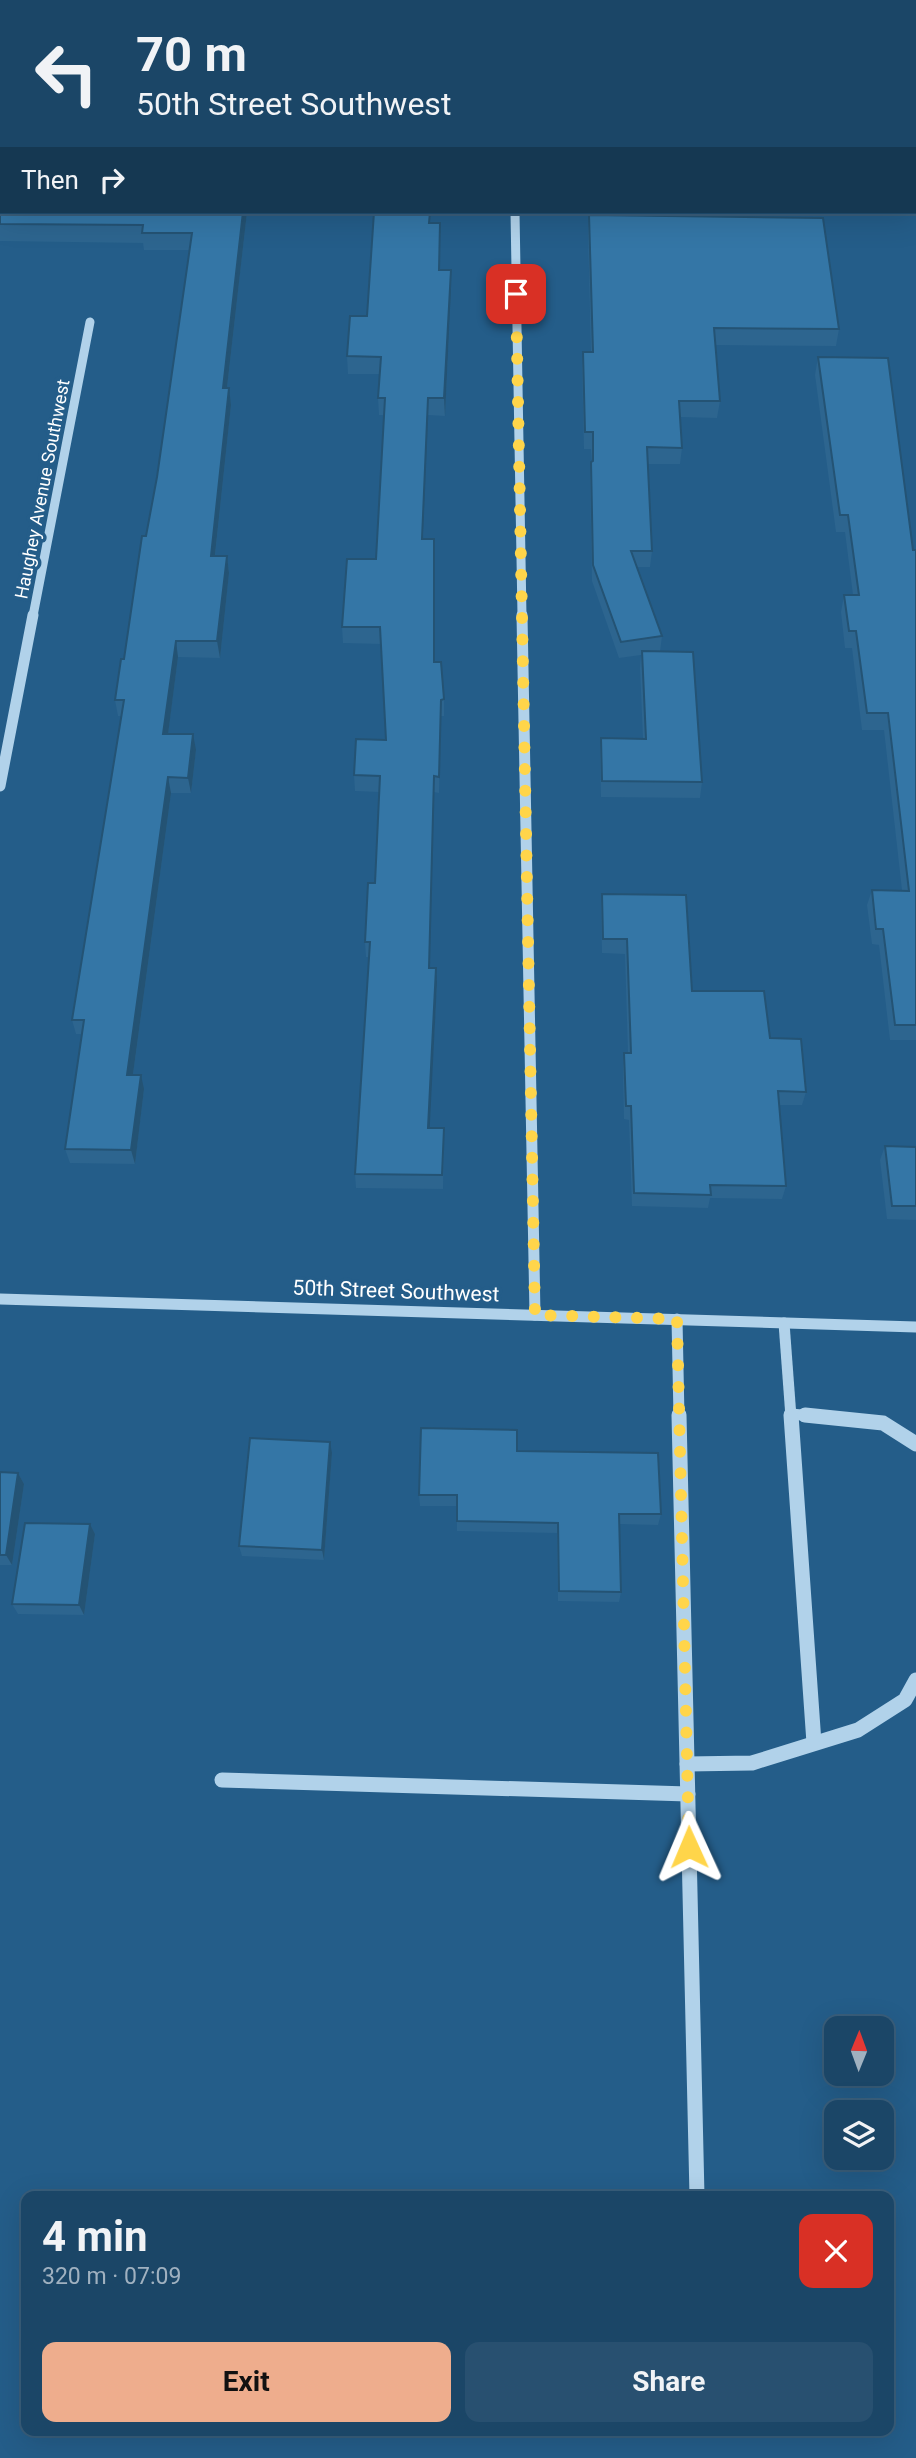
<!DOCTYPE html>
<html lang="en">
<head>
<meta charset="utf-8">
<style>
  body { margin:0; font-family:Roboto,sans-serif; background:#285070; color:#f1f3f6; height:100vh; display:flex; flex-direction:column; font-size:26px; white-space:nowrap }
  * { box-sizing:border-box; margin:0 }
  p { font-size:23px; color:#a0b1c0 }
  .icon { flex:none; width:38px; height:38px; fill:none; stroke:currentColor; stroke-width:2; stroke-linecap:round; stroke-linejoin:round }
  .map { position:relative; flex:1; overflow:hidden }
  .sheet { position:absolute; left:21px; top:2191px; width:873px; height:245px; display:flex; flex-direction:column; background:#1b4667; border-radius:14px; box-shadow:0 7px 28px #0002,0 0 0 2px #395e7b }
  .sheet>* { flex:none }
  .guide { position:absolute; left:0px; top:0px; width:917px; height:214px; box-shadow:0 7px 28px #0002,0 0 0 2px #395e7b; background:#1b4667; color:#f1f3f6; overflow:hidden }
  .needle { width:46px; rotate:1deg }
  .tools { position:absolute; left:824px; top:2016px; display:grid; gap:14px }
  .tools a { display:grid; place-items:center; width:70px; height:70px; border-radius:14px; background:#1b4667; box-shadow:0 7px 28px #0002,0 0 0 2px #395e7b; font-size:35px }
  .pin { position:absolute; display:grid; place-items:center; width:60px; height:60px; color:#fff; margin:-30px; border-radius:14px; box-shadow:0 4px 10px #0006 }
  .me { position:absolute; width:77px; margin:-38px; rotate:359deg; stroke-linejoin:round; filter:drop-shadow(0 0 5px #0008) }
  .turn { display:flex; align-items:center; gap:24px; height:147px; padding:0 21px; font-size:32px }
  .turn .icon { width:91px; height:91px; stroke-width:2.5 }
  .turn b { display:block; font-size:49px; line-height:60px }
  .then { display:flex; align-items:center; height:66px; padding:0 21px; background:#0003; gap:14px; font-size:26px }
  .round { display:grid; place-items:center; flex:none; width:74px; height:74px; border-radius:14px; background:#285070 }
  .overview { display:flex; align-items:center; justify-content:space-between; height:119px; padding:0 21px }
  h1 { font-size:42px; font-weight:700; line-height:52px }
  .cta { display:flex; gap:14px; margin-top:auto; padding:14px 21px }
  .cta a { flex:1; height:80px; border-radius:14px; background:#eead8d; color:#111; font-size:28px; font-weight:700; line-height:80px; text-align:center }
  .cta a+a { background:#285070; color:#f1f3f6 }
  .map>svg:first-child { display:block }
</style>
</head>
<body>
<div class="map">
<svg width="916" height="2458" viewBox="0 0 916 2458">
  <rect width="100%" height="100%" fill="#245d89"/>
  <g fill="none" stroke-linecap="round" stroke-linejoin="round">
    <g stroke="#b1d2ea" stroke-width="9">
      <polyline points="915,171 916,175"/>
      <polyline points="515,212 522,616"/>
      <polyline points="33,616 90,322"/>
    </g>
    <g stroke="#b1d2ea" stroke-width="11">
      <polyline points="522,615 535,1315"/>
      <polyline points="0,786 33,615"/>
      <polyline points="0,1299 916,1327"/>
      <polyline points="677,1319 679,1417"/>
      <polyline points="784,1323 791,1417"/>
      <polyline points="791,1414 823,1417"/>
    </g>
    <g stroke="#b1d2ea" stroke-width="15">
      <polyline points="679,1415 697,2196"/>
      <polyline points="791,1415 814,1743"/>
      <polyline points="805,1415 883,1423 916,1444"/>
      <polyline points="687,1764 752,1763 858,1730 905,1700 916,1680"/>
      <polyline points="222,1780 688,1794"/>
    </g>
  </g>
  <g fill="#2d658f">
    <rect x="389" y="0" width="49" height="2"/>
    <polygon points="0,184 247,212 227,388 231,405 215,556 227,556 229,573 220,658 178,657 168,734 196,750 191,793 171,793 133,1075 144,1089 135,1164 70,1163 65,1149 82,1034 76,1034 72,1020 122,716 118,716 115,700 124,659 157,477 190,250 144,250 143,243 0,241"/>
    <polygon points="589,215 839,329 836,346 715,345 720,401 717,418 680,417 682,448 680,464 648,464 652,551 650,567 637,567 662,636 660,652 702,782 700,798 601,797 600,754 601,738 643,739 640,668 641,655 619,658 592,581 590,478 591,462 592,462 591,449 584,449 582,368 583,352 591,352 588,232"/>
    <polygon points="430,223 440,223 439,270 451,288 445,416 428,415 423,539 435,662 444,699 444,716 441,716 439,793 434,792 429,968 437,983 429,1128 444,1128 443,1189 356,1188 355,1174 369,957 366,957 365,942 375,883 379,792 355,791 354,775 386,740 381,644 343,643 342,627 376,559 384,415 379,415 378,398 380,374 348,374 347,356 367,316"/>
    <polygon points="818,357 913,550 916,550 916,1040 890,1040 879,945 872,944 867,905 872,890 902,890 884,730 862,730 852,648 845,648 841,612 844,595 853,595 845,532 836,532 815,375"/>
    <polygon points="602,894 692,991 770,1038 806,1092 802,1105 779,1105 786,1186 782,1199 710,1198 708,1208 632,1206 629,1120 624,1119 623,1067 624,1053 628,1053 625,954 602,953 601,908"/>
    <polygon points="885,1146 916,1147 916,1220 887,1219 880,1160"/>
    <polygon points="517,1451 661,1514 658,1525 619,1524 621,1592 619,1602 558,1601 557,1533 457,1531 457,1506 420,1506 419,1495"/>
    <polygon points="332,1453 324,1560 242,1556 239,1546"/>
    <polygon points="0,1472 18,1473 24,1484 12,1565 0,1565"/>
    <polygon points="90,1524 95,1534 84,1615 18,1614 12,1604"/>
  </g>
  <g fill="#245374">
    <polygon points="243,212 247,212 225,405 223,388"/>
    <polygon points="451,270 451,288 445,416 444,398"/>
    <polygon points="229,388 231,405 213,573 211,556"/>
    <polygon points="428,398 428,415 422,555 422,539"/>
    <polygon points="227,556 229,573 220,658 217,641"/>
    <polygon points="176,641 178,657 166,750 163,734"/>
    <polygon points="193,734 196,750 191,793 188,778"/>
    <polygon points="434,776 434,792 429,983 429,968"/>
    <polygon points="168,777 171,793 131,1089 127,1075"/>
    <polygon points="436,968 437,983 429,1142 428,1128"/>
    <polygon points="141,1075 144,1089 135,1164 131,1150"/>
    <polygon points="330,1442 332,1453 324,1560 322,1550"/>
    <polygon points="18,1473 24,1484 12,1565 6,1555"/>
    <polygon points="90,1524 95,1534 84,1615 79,1605"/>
  </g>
  <g fill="#3476a6" stroke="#245374" stroke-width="2">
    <rect x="171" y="0" width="41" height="2"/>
    <polygon points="752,0 809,0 810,2 752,2"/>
    <polygon points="0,184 2,184 2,212 243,212 223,388 229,388 211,556 227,556 217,641 176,641 163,734 193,734 188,778 168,777 127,1075 141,1075 131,1150 65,1149 84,1020 72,1020 124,700 115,700 121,659 124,659 142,536 146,536 157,477 192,233 142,233 143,225 0,224"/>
    <polygon points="374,212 430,212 429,223 440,223 439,270 451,270 444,398 428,398 422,539 434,539 434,662 441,662 444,699 441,700 439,777 434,776 429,968 436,968 428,1128 444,1128 442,1175 355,1174 370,942 365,942 368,883 375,883 380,776 354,775 356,739 386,740 380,627 342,627 347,559 376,559 385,398 378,398 381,357 347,356 350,316 367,316"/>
    <polygon points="589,215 823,218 839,329 714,328 720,401 679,401 682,448 647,447 652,551 631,551 662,636 621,642 593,565 591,462 593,461 593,432 585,432 583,352 593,352"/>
    <polygon points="818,357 888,358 913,550 916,550 916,1025 895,1025 883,929 876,929 872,890 909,891 888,713 867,713 856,631 849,631 844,595 859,595 848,515 840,515"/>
    <polygon points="642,651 693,652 702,782 602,781 601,738 646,739"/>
    <polygon points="602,894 686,895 692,991 764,991 770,1038 801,1039 806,1092 778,1091 786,1186 710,1185 711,1195 634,1193 631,1106 626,1106 624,1053 631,1053 627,939 603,939"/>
    <polygon points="885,1146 916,1147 916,1206 892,1206"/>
    <polygon points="421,1428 517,1430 517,1451 658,1453 661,1514 619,1514 621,1592 559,1591 558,1523 457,1521 457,1495 419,1495"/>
    <polygon points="250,1438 330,1442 322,1550 239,1546"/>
    <polygon points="0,1472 18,1473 6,1555 0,1555"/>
    <polygon points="25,1523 90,1524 79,1605 12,1604"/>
  </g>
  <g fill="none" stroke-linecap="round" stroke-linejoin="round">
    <polyline stroke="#ffd54a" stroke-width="12" stroke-dasharray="0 21.6" points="516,294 535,1315 677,1319 689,1847"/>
  </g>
  <g text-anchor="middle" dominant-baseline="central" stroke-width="7" stroke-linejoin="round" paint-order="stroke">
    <g font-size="18" fill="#fff" stroke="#245d89">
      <text transform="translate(42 489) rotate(-79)">Haughey Avenue Southwest</text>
    </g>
    <g font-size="21" fill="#fff" stroke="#245d89">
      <text transform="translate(396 1291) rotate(2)">50th Street Southwest</text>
    </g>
  </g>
</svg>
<div class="tools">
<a><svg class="needle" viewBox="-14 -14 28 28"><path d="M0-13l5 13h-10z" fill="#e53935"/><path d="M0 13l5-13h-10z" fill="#a0b1c0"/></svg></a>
<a><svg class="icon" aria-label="layers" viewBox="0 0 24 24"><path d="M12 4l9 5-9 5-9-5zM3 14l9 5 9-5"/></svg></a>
</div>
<div class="pin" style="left:516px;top:294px;background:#d93025"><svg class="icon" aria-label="arrive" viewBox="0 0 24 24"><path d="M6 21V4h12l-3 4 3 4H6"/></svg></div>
<svg class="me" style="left:689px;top:1847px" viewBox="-20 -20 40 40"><path d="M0-17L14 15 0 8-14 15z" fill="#ffd54a" stroke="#fff" stroke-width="4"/></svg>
<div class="guide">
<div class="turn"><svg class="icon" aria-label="left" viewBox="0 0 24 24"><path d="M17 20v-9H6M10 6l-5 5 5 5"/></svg><div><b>70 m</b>50th Street Southwest</div></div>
<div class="then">Then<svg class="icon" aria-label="right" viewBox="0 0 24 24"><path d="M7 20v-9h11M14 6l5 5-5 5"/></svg></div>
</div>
<section class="sheet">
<div class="overview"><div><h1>4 min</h1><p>320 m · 07:09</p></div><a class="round" style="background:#d93025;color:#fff"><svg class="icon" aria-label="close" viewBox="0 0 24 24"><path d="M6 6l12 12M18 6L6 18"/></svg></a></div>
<div class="cta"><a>Exit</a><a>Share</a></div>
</section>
</div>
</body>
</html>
